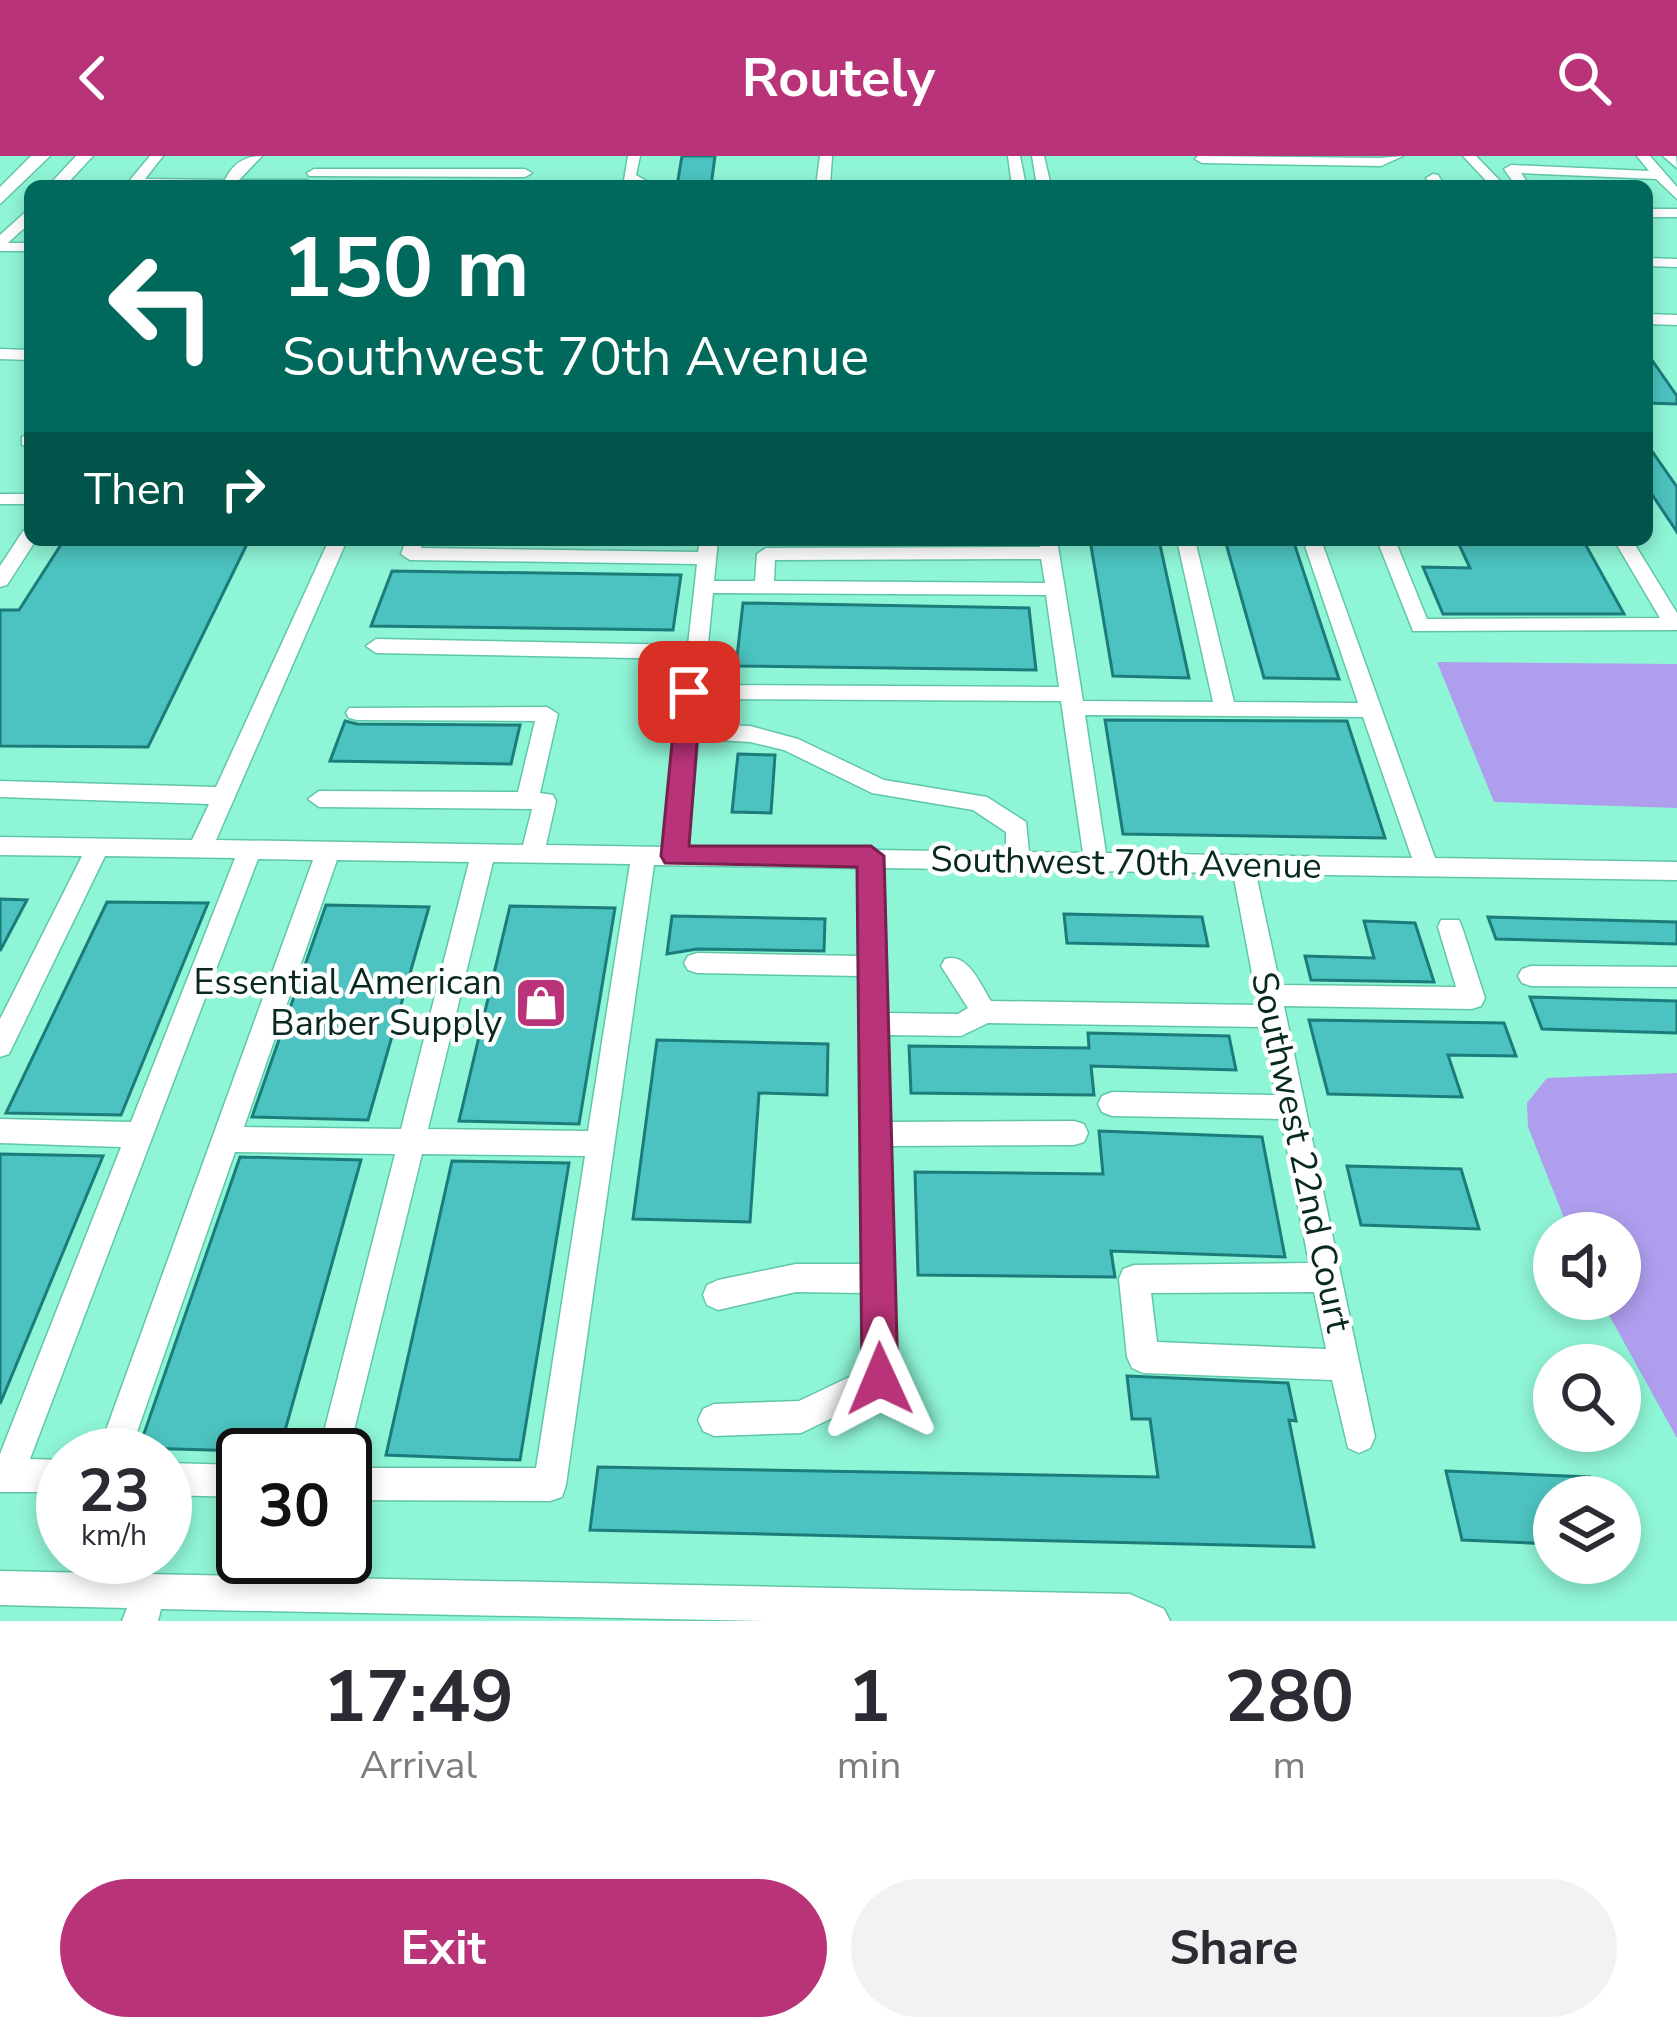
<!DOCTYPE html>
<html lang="en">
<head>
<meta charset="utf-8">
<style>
  body { margin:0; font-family:"Nunito Sans",sans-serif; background:#f2f2f3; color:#2b2b33; height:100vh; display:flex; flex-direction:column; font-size:45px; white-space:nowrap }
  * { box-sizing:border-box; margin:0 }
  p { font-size:39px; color:#7c7c81 }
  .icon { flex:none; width:66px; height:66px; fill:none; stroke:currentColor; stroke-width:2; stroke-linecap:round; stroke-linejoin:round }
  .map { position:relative; height:1465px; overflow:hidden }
  .side { display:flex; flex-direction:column; background:#fff; flex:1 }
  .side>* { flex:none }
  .top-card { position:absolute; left:24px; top:24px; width:1629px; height:366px; border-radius:18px; box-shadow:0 6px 18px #0003; background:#00695c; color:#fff; overflow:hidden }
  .fabs { position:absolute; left:1533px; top:1056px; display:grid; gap:24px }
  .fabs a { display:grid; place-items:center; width:108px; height:108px; border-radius:50%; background:#fff; box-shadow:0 6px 18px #0003; font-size:60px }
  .speed { position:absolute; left:36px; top:1272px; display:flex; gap:24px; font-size:60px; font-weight:700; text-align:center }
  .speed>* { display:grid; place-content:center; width:156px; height:156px; border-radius:50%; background:#fff; box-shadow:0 6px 18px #0003; line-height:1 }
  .speed small { font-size:30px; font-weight:400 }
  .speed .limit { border:6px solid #111; border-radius:18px; background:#fff; color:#111 }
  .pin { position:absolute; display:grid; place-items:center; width:102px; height:102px; color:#fff; margin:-51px; border-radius:24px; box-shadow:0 6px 18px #0006 }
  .me { position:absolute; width:132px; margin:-66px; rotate:359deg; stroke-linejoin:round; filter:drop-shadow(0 0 9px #0008) }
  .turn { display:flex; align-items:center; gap:42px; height:252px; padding:0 60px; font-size:54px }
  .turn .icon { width:156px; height:156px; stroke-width:2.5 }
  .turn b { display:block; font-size:84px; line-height:102px }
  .then { display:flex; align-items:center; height:114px; padding:0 60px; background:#0003; gap:24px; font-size:45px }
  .eta { display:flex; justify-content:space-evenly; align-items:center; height:204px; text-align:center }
  .eta b { font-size:72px; font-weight:700; line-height:84px }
  .cta { display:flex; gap:24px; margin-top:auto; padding:24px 60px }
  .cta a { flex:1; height:138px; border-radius:72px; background:#b83378; color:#fff; font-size:48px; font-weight:700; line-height:138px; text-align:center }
  .cta a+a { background:#f2f2f3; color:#2b2b33 }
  header { display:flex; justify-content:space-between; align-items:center; height:156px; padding:0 60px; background:#b83378; color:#fff; font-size:54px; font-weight:700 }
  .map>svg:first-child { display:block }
</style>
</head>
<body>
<header><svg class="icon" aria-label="back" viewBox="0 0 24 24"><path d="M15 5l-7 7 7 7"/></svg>Routely<svg class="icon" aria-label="search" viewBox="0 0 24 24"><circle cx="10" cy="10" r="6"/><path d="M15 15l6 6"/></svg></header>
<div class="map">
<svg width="1677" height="1465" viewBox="0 0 1677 1465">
  <rect width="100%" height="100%" fill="#8ff5d7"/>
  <g fill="#af9eee">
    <polygon points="1437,506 1677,508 1677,652 1494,646"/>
    <polygon points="1677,917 1677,1282 1600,1143 1620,1143 1620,1077 1570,1077 1528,971 1527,947 1547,922"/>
  </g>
  <g fill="#4cc3c0" stroke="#1b7c7a" stroke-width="3">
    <polygon points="682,0 715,0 711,30 677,30"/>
    <polygon points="1647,197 1677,240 1677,248 1647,247"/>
    <polygon points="1647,288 1677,331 1677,376 1647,331"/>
    <polygon points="64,384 249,384 148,591 0,590 0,454 19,454"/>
    <polygon points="1090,384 1159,384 1189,522 1113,520"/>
    <polygon points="1225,384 1293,384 1339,523 1264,522"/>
    <polygon points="1457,384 1583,384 1624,458 1443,458 1423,411 1470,412"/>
    <polygon points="392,415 681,419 673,474 371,470"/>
    <polygon points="743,447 1029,452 1036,514 736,510"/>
    <polygon points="1105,564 1347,565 1385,682 1123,678"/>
    <polygon points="345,565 357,568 520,569 511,608 330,605"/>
    <polygon points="738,598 775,599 771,657 732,656"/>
    <polygon points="0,743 27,744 0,795"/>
    <polygon points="107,746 208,747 121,959 6,957"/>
    <polygon points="326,749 429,751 368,964 252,961"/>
    <polygon points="510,750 615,752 579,968 459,965"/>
    <polygon points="1064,758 1202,761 1208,790 1067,787"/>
    <polygon points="672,760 825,763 824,795 697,793 667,798"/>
    <polygon points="1488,761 1677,766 1677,788 1496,783"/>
    <polygon points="1364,765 1415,767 1434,826 1311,824 1305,800 1374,802"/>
    <polygon points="1530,841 1677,845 1677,877 1542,873"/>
    <polygon points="1309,864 1504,867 1516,900 1448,899 1462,941 1328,938"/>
    <polygon points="1088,877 1229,880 1236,914 1091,910 1094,939 911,937 909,890 1089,892"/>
    <polygon points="657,884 828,888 827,939 759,937 750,1066 633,1063"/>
    <polygon points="1099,975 1262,981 1285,1101 1111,1095 1115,1121 918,1119 915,1016 1103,1018"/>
    <polygon points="0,998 103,1000 0,1248"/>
    <polygon points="240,1001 361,1004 279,1296 139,1292"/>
    <polygon points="452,1005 569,1007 520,1304 386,1299"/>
    <polygon points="1347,1010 1461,1013 1479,1073 1361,1069"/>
    <polygon points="1127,1220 1288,1227 1296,1265 1289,1264 1314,1391 590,1374 598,1311 1158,1321 1150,1263 1132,1263"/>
    <polygon points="1446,1315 1590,1321 1597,1341 1554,1341 1554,1388 1462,1384"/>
  </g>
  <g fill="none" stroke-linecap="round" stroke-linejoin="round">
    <g stroke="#60c6aa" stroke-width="3">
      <g id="minor">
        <path d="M150,0H163L145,23L225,24C233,7 245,0 262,0L239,24H307L314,28L125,30Z"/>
        <polygon points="628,0 640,0 636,19 655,30 637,30 624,24"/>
        <polygon points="820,0 832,0 830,30 816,30"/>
        <polygon points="1008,0 1020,0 1026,30 1012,30"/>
        <polygon points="1032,0 1044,0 1051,30 1037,30"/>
        <polygon points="1198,0 1380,2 1403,0 1381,10 1202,7 1195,3"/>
        <polygon points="1463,0 1476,0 1505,30 1491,30"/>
        <polygon points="1637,0 1650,0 1677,31 1677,43 1656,23 1521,17 1530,30 1516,30 1504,13 1511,9 1649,15"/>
        <polygon points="1663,0 1676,0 1677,12"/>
        <polygon points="314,13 525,13 532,17 525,21 309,20 307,17"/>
        <polygon points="1433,18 1438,19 1445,30 1431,30 1426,22"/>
        <rect x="1647" y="53" width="30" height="8"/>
        <rect x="0" y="87" width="30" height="8"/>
        <polygon points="1647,102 1677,103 1677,111 1647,110"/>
        <polygon points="1647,158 1677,159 1677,169 1647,168"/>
        <polygon points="0,193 30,194 30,204 0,203"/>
        <polygon points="30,278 30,290 22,289 22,281"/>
        <rect x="0" y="338" width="30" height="10"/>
        <polygon points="30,373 30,384 36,384 7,429 0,431 0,410 23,375"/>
        <path d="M329,384H347L216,684L523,689L532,653L319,651L308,643L319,635L518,636L535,565L357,564L349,562L346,557L349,552L547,551L558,558L540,637L553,639L556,645L546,689L664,691L682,541L678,536L686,503L376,497L366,490L376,483L688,489L697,408L410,404L401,398L406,384H424L421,392L698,396L700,384H718L714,425H755L757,398L766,392L1040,391L1039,384H1057L1083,545L1213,546L1177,384H1195L1234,546L1358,547L1303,384H1321L1435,702L1677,706V724L1256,718L1280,829L1456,831L1438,771L1441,764H1459L1462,771L1485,842L1481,850L1472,853L1284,850L1375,1281L1370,1292L1359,1297L1348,1292L1332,1224L1143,1217L1132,1212L1127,1201L1119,1123L1123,1113L1134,1109L1309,1107L1281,963L1112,960L1102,956L1098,948L1102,940L1112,936L1276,939L1263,871L988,867L961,880L887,879L889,966L1074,965L1084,968L1088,977L1084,986L1074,989L890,990L896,1223L891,1234L801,1277L714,1280L703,1275L698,1264L703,1253L714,1248L799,1245L864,1214L863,1137L796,1136L718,1154L707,1149L703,1139L707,1129L718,1124L796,1108H863L860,820L697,817L688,814L684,807L688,800L697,797L860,800L859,712L654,709L566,1329L562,1341L550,1345L345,1344V1312H536L585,1000L422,998L345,1311V1299H318L395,998L235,996L129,1299H97L313,704L258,703L30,1303L63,1304V1336H0V1298L121,991L0,987V963L131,966L235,702L105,700L9,898L0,901V863L82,700L0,699V681L192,684L209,648L0,641V625L216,631ZM1041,403L1045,427L774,425L775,404ZM713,437L1046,439L1059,531L704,529ZM702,543L1061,545L1083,697L1029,696L1026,666L987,641L884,624L798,583L750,570L700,568ZM1085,559L1363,561L1412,702L1106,697ZM698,583L750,586L784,594L872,637L973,654L1006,676V696L688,691ZM337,704L469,706L401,973L244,971ZM493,706L630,708L588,975L428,973ZM883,712L1233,717L1258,849L991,845C980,828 968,796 945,803L941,810L968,852L958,858L887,857ZM1314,1136L1326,1193L1157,1186L1151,1137Z"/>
        <polygon points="1377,384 1395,384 1427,463 1660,462 1614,384 1632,384 1677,457 1677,474 1413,475"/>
        <polygon points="1531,810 1677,811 1677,831 1531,830 1522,827 1518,820 1522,813"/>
        <polygon points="165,1307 243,1309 243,1341 165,1339"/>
        <polygon points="0,1415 1130,1438 1164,1453 1170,1465 767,1465 161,1453 158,1465 122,1465 127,1452 0,1449"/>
      </g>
    </g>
    <g stroke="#60c6aa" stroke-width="3">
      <g id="major">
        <polygon points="76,0 93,0 65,30 48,30"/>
        <polygon points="30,52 30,67 0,94 0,79"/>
      </g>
    </g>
    <g stroke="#60c6aa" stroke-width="3">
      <polygon id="highway" points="31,0 50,0 0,48 0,31"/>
    </g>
    <use href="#minor" fill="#fff" fill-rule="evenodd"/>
    <use href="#major" fill="#fff" fill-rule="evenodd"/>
    <use href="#highway" fill="#fff" fill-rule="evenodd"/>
  </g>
  <polygon fill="#b83378" stroke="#78214e" stroke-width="3" points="689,528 701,536 689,690 871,690 884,700 898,1223 893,1236 880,1241 868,1236 862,1223 857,711 665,707 661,700 677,536"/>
  <defs>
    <g id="shop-square" transform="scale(2.7)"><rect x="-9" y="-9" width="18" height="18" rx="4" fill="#b83378" stroke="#fefefe"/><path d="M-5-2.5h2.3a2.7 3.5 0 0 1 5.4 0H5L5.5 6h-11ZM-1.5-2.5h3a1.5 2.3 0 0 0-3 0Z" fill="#fff"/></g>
  </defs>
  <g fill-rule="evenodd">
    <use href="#shop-square" x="541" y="847"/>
  </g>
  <g text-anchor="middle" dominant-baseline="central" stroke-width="9" stroke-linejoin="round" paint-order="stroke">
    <g font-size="36" fill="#072921" stroke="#fefefe">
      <text transform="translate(1126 707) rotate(1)">Southwest 70th Avenue</text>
      <text transform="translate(1301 996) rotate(78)">Southwest 22nd Court</text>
    </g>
    <g font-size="36" fill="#072921" stroke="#fefefe" text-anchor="end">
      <text x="502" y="826">Essential American<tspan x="502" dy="41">Barber Supply</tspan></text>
    </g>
  </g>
</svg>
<div class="fabs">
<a><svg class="icon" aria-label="sound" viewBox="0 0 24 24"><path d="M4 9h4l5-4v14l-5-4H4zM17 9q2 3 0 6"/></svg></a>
<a><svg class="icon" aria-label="search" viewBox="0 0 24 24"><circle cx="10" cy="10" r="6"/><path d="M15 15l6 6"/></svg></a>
<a><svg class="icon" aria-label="layers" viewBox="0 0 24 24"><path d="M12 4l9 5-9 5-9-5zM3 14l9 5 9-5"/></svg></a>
</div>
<div class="speed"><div>23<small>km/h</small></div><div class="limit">30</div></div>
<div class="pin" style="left:689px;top:536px;background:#d93025"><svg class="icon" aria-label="arrive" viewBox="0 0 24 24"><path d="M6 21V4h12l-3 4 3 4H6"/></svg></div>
<svg class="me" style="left:880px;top:1223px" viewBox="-20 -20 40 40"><path d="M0-17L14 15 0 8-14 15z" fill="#b83378" stroke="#fff" stroke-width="4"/></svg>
<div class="top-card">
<div class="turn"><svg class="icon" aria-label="left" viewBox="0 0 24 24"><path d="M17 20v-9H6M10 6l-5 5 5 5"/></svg><div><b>150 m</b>Southwest 70th Avenue</div></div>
<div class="then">Then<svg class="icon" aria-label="right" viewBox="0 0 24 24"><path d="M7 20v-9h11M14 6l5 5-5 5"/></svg></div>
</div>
</div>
<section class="side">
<div class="eta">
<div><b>17:49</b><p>Arrival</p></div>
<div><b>1</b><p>min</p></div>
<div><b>280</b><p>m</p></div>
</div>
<div class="cta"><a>Exit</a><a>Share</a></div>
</section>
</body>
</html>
